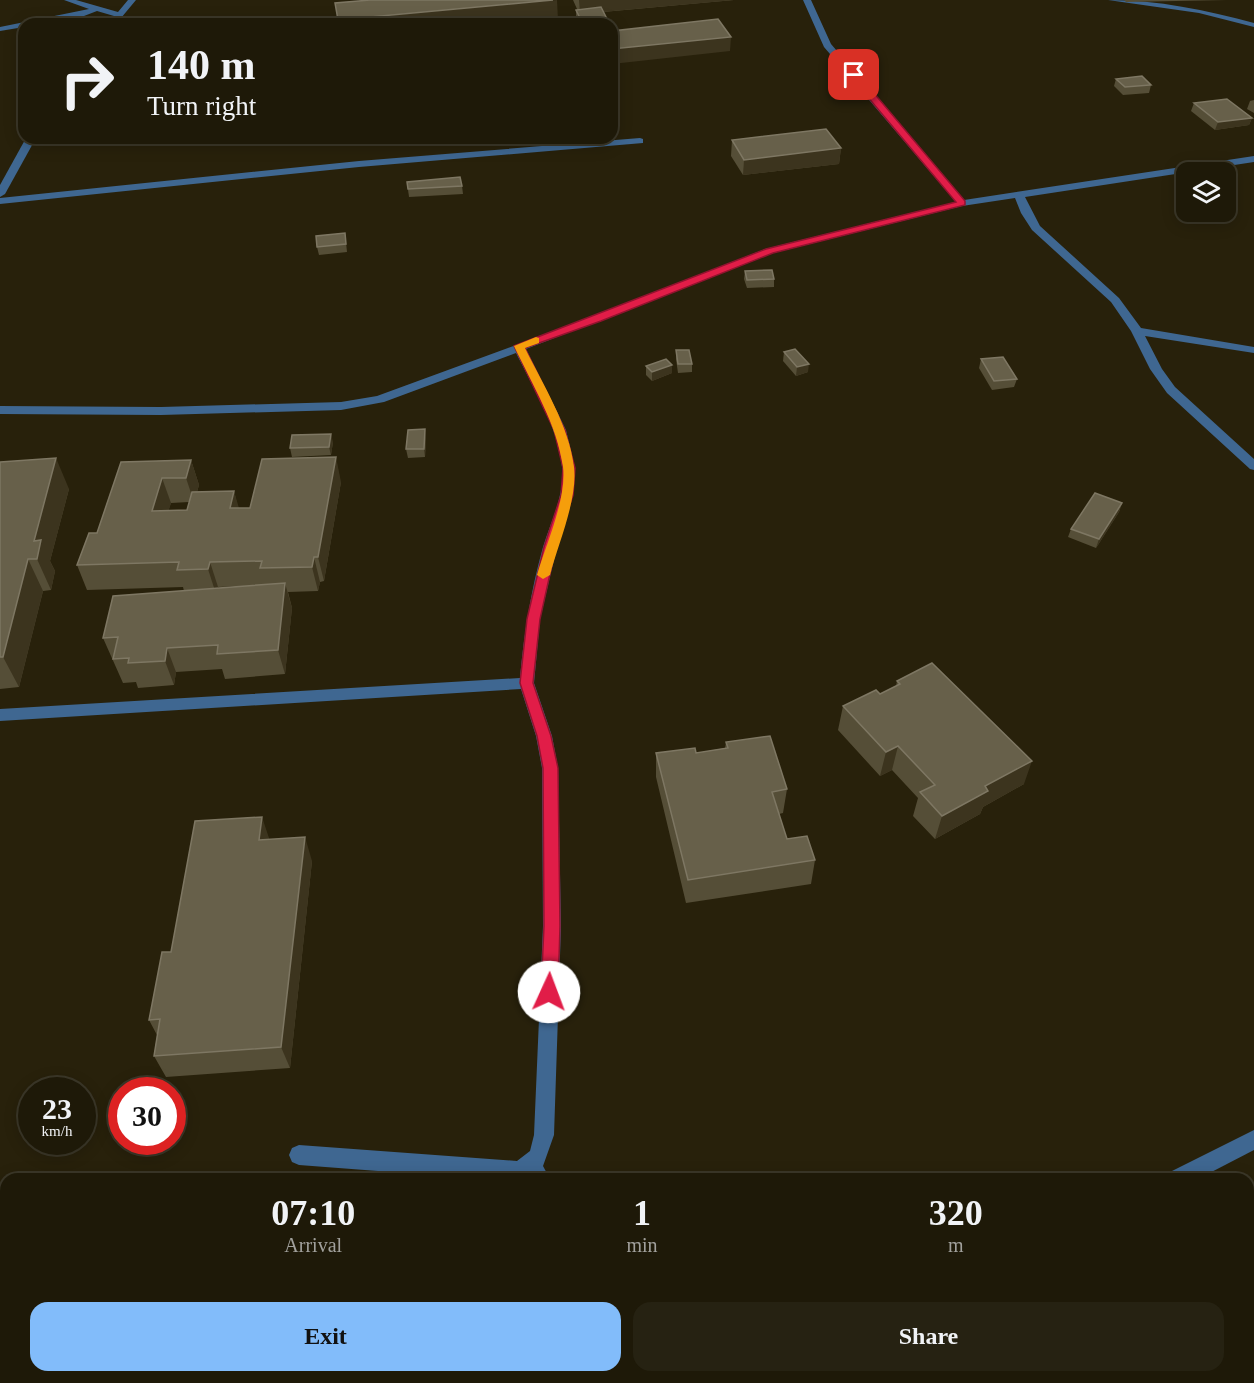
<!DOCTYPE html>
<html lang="en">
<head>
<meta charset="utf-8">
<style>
  body { margin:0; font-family:Georgia,serif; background:#262212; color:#f1f3f6; height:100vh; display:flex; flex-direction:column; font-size:22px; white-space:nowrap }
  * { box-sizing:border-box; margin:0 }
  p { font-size:20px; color:#a1a09c }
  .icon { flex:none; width:33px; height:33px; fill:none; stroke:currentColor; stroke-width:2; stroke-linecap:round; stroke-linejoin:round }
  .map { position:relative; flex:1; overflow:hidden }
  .side { position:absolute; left:0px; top:1173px; width:1254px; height:210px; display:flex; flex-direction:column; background:#1e1908; border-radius:18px 18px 0 0; box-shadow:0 3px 15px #0003,0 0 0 2px #3c3829 }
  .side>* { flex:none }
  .banner { position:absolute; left:18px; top:18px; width:600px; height:126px; border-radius:18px; box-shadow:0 3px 15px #0003,0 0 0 2px #3c3829; background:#1e1908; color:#f1f3f6; overflow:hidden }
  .buttons { position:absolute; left:1176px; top:162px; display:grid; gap:12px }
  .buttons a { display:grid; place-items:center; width:60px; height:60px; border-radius:12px; background:#1e1908; box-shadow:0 3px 15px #0003,0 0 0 2px #3c3829; font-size:30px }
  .speed { position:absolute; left:18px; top:1077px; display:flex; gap:12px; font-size:30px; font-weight:700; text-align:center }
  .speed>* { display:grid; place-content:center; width:78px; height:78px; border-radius:50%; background:#1e1908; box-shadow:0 3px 15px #0003,0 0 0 2px #3c3829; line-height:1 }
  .speed small { font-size:15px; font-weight:400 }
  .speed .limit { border:9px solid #d22; background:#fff; color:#111 }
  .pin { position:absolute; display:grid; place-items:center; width:51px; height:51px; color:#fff; margin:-26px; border-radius:12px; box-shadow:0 3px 9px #0006 }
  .me { position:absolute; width:66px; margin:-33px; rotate:2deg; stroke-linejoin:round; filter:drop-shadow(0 0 4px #0008) }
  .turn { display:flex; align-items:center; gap:21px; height:126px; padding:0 30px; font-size:27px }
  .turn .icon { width:78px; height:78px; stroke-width:2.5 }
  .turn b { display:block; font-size:42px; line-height:51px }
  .eta { display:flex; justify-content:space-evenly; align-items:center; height:102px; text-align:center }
  .eta b { font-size:36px; font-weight:700; line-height:42px }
  .primary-button { display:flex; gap:12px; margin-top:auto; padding:12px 30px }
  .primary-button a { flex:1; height:69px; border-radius:18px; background:#82bcfa; color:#111; font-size:24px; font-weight:700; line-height:69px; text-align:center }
  .primary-button a+a { background:#262212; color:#f1f3f6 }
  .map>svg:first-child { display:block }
</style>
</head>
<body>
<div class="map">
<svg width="1254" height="1383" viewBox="0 0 1254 1383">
  <rect width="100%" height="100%" fill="#28210b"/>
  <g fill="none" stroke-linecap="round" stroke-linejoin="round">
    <g fill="#3f6791" fill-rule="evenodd">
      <polygon points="64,0 76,0 118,12 128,0 136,0 116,24 108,24 114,16 97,11 84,16 42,24 24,24 24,27 0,31 0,27 89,9"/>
      <path d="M803,0H811L831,44L964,200L1254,156V162L1025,197L1040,226L1119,298L1141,328L1254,347V353L1145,336L1162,369L1175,387L1254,459V470L1250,469L1167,393L1150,369L1131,331L1111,302L1032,230L1021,213L1015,198L962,206L773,253L526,349L566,430L575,468L573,495L557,547L540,619L534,683L552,736L558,768L561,926L554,1135L543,1166L550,1179C468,1179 382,1171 299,1165L292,1162L289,1155L292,1148L299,1145L517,1161L530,1151L534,1135L543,926L542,768L536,736L521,689L0,721V709L520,678C524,633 531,590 543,547C551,521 565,495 562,467C558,427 534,389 516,353L384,402L341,410L161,415L0,414V406L161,407L341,402L377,396L593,317L765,249L956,202L824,47Z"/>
      <path d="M1108,0C1158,0 1206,10 1254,23V27L1199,13Z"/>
      <polygon points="26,138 36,138 5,194 0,197 0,185"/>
      <polygon points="640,138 643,139 643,143 359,167 0,204 0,198 359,161"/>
      <polygon points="1254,1130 1254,1150 1198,1179 1167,1179 1170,1172"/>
      <polygon points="590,1377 612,1377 613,1383 591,1383"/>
      <polygon points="830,1377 858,1377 856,1383 828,1383"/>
    </g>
  </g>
  <g fill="#554e37" fill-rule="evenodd">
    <polygon points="573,0 734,0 603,12 608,21 609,24 579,24 576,17 576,10 577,9"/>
    <polygon points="1124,0 1227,0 1126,2"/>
    <polygon points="1116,79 1151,85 1149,93 1123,95 1114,86"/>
    <polygon points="1254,100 1254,113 1247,109 1250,101"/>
    <polygon points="1194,103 1252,118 1249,125 1215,130 1191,111"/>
    <polygon points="732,140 841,148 839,164 743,175 731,156"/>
    <polygon points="407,182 462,186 463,194 409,197"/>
    <polygon points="345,233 347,252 319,255 317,247"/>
    <polygon points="745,271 774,279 774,287 747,288 744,279"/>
    <polygon points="676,350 692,364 692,372 678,373 676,359"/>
    <polygon points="784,352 808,372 796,376 783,361"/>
    <polygon points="981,359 1017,379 1014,387 992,390 979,368"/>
    <polygon points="672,365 672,373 652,381 646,375 646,366"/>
    <polygon points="426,438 425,457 408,458 406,449"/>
    <polygon points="333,442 331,455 292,457 290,448"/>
    <path d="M191,460L199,485L197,492L234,491L238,508H250L341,482L324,581L320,582L318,591L288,592L292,608L285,674L225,679L222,669L176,672L174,685L138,688L136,682L123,683L103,638L184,591L183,587L87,590L77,565L97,533L121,462ZM189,502L187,510L168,511L171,503ZM241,586L217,588L218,587Z"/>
    <polygon points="0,462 69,489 50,561 55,571 51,590 43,591 19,687 0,689"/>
    <polygon points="1122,503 1119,512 1096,548 1068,537 1071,529"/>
    <polygon points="897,681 1024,784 983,807 980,814 935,839 913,816 918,798 892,770 880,776 838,730 843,706 880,694 896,686"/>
    <polygon points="726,742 787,789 783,813 779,814 787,839 815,860 811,884 686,903 656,777 656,753 696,753 725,748"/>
    <polygon points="270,839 312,861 290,1068 166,1077 154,1056 157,1035 149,1020 171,952"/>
  </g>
  <g fill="#3c341e">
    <polygon points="557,0 558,20 515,24 339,24 338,20"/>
    <polygon points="579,0 734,0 580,14"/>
    <polygon points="608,21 609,24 583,24"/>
    <polygon points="731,37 730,51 612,64 612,49"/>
    <polygon points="1252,118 1249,125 1215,130 1218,122"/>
    <polygon points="841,148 839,164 743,175 744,160"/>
    <polygon points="809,364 808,372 796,376 797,367"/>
    <polygon points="672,365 672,373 652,381 652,372"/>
    <polygon points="425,429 426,438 425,457 424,449"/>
    <polygon points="331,434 333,442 331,455 329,447"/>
    <polygon points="336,457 341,482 324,581 318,557"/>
    <polygon points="56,458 69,489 50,561 55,571 51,590 37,559 34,541"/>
    <polygon points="191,460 199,485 194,502 186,478"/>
    <polygon points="162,478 171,503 161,536 152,511"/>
    <polygon points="234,491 241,515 230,508"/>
    <polygon points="1122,503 1119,512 1096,548 1099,539"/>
    <polygon points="314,557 320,582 318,591 312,567"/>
    <polygon points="28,559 43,591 19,687 3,657"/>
    <polygon points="210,562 218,587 216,594 208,569"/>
    <polygon points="285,583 292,608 285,674 278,650"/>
    <polygon points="167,648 176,672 174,685 165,661"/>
    <polygon points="898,746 892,770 880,776 886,752"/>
    <polygon points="1032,761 1024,784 983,807 980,814 935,839 942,816 985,786"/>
    <polygon points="262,817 270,841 259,840"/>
    <polygon points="305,837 312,861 290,1068 281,1047"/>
    <rect x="226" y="1377" width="16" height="6"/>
  </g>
  <g fill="#67604a" stroke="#7e7763" stroke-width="1.5">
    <polygon points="370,0 553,0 338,20 335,3"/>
    <polygon points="601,7 608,21 583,24 576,10"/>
    <polygon points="718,19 731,37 612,49 612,31"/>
    <polygon points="1142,76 1151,85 1125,87 1116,79"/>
    <polygon points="1227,99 1252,118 1218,122 1194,103"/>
    <polygon points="826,129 841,148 744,160 732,140"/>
    <polygon points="460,177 462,186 408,189 407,182"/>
    <polygon points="345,233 346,244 317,247 316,236"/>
    <polygon points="772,270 774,279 747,280 745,271"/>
    <polygon points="795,349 809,364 797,367 784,352"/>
    <polygon points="676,350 689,350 692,364 678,364"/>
    <polygon points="1003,357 1017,379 994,381 981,359"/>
    <polygon points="666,359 672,365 652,372 646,366"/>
    <polygon points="425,429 424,449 406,449 408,430"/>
    <polygon points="331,434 329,447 290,448 292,435"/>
    <polygon points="336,457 318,557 314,557 312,567 260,568 262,561 210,562 208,569 177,570 179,562 77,565 89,533 97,533 121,462 191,460 186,478 162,478 152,511 187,510 192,492 234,491 230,508 250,508 262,459"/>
    <polygon points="56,458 34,541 41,540 37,559 28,559 3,657 0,657 0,462"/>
    <polygon points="1095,493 1122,503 1099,539 1071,529"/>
    <polygon points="285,583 278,650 217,654 218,645 167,648 165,661 128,663 129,658 113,659 118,637 103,638 113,596"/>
    <polygon points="932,663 1032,761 985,786 988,791 942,816 920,792 935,785 898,746 886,752 843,706 876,690 880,694 900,684 897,681"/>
    <polygon points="770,736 787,789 772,792 787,839 807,836 815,860 688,880 656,753 695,748 696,753 728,748 726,742"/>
    <polygon points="262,817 259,840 305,837 281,1047 154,1056 160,1019 149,1020 162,952 171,952 195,821"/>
    <polygon points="6,1240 6,1377 226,1377 226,1383 0,1383 0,1241"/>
  </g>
  <polygon fill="#e11d48" stroke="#92132f" stroke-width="1.5" points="851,73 857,73 965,201 965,205 773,253 601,321 525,348 565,430 575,468 573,495 556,547 540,619 533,683 551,736 558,768 560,926 558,992 555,997 549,999 543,997 541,992 544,926 543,768 537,736 520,683 527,619 544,547 561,495 563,468 554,430 514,346 766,249 956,202 851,77"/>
  <path fill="#f59e0b" d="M536,337L539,338V343L525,348C543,385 569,425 574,467C578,499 558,544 550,575L543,579L537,575C546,544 567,498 563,467C557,424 532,384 514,346Z"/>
</svg>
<div class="buttons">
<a><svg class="icon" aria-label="layers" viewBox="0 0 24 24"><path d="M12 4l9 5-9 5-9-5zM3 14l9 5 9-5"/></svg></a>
</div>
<div class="speed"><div>23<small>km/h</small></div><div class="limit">30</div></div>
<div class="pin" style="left:854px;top:75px;background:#d93025"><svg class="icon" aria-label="arrive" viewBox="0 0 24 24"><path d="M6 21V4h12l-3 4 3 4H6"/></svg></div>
<svg class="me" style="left:549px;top:992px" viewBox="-20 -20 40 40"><circle r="19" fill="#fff"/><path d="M0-13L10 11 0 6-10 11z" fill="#e11d48"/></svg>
<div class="banner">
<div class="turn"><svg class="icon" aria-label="right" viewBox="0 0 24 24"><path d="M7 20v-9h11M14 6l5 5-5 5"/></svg><div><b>140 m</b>Turn right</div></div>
</div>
<section class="side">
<div class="eta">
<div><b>07:10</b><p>Arrival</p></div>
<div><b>1</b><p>min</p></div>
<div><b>320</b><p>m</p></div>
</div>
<div class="primary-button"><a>Exit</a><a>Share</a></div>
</section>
</div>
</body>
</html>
